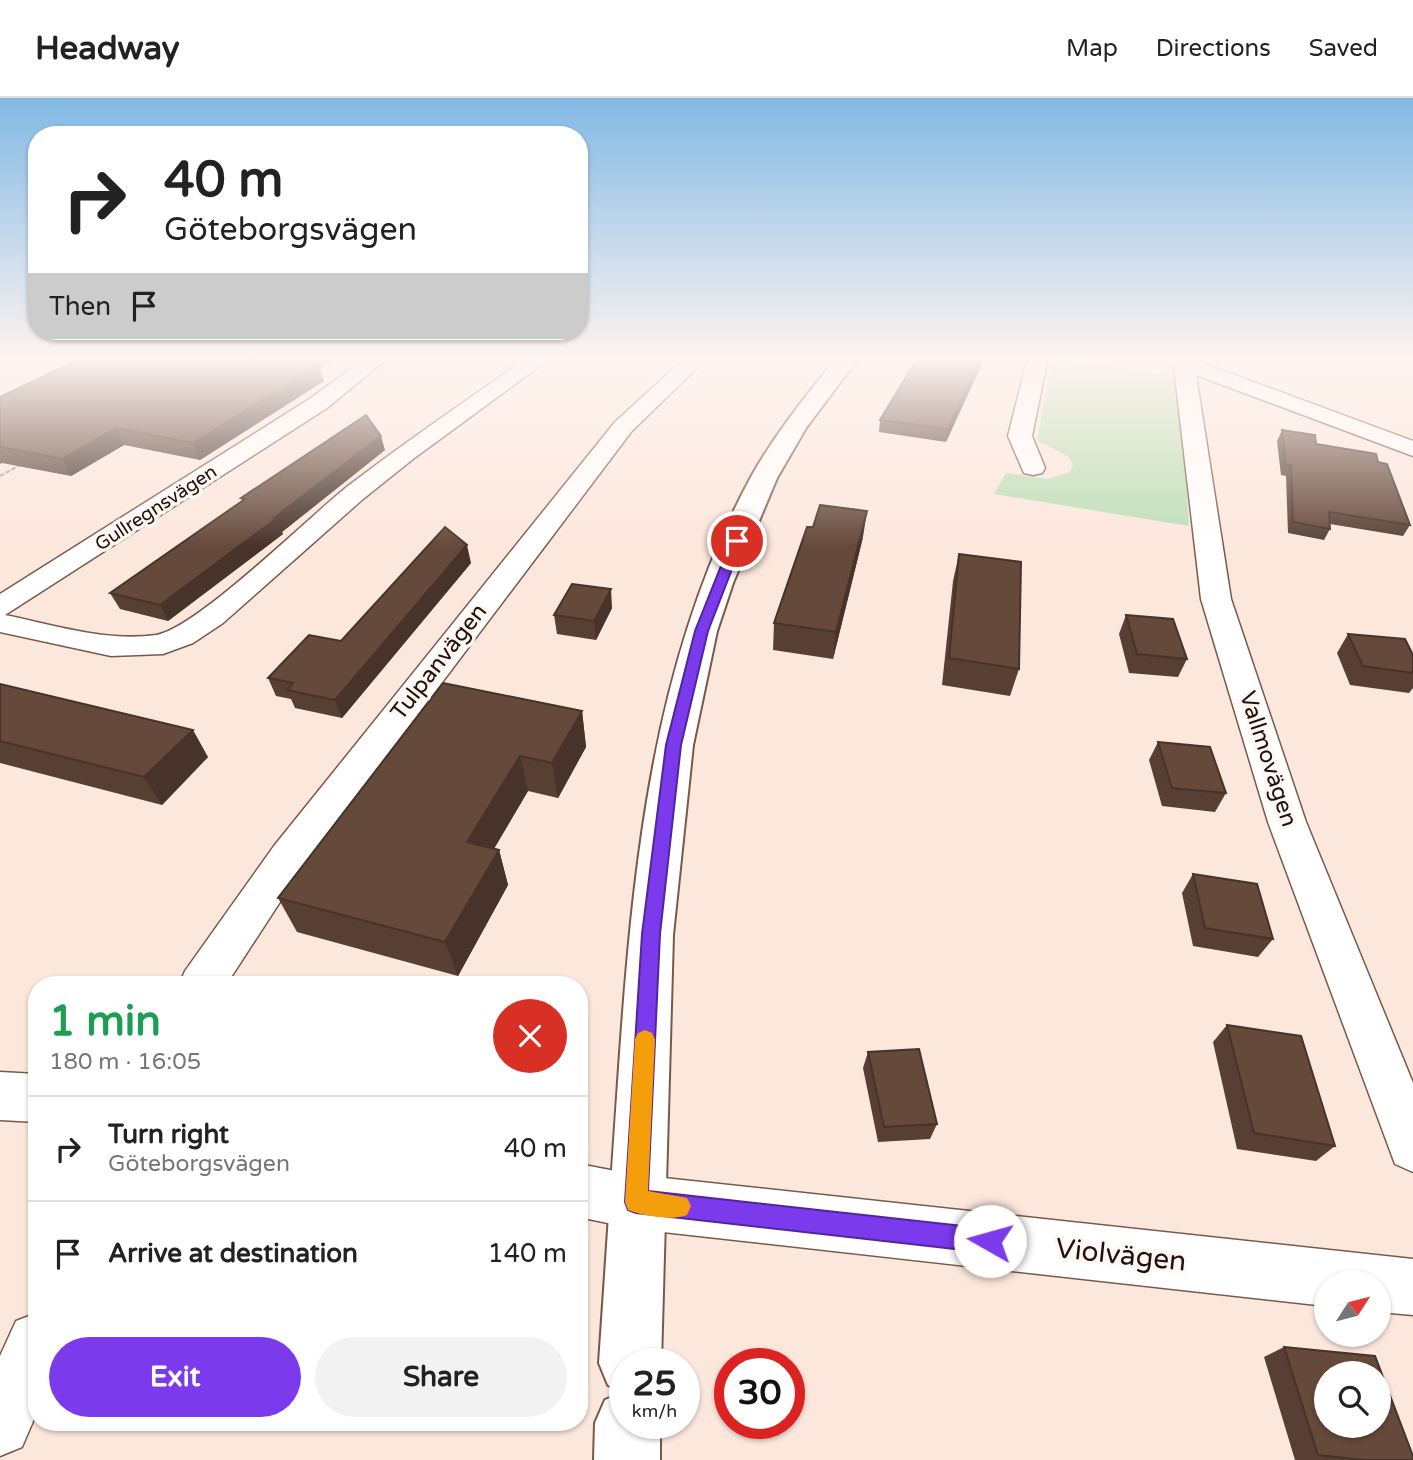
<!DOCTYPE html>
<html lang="en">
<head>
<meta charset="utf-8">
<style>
  body { margin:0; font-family:"Varela Round",sans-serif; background:#f2f2f2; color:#222; height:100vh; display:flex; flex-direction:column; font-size:26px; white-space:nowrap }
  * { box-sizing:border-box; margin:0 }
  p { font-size:23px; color:#767676 }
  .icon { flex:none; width:38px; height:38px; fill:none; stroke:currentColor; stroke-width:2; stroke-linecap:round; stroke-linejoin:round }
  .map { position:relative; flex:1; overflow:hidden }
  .drawer { position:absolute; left:28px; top:878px; width:560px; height:455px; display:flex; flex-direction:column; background:#fff; border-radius:28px; box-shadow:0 2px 5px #0004 }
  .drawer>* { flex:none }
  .guide { position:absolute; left:28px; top:28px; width:560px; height:214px; border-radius:28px; box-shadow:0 2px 5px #0004; background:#fff; color:#222; overflow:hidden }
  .needle { width:46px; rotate:54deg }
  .tools { position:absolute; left:1314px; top:1172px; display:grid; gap:14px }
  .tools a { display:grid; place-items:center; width:77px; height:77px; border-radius:50%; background:#fff; box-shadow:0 2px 5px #0004; font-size:35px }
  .speed { position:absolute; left:609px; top:1250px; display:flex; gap:14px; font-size:35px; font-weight:700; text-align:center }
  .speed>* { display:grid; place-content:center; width:91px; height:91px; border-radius:50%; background:#fff; box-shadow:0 2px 5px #0004; line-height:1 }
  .speed small { font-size:18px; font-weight:400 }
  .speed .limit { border:10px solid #d22; background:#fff; color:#111 }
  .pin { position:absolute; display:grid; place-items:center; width:60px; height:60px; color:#fff; margin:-30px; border:4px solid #fff; border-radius:50%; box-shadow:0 2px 7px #0007 }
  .me { position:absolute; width:77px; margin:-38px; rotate:277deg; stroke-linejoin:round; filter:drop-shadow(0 0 5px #0008) }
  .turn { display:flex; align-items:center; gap:24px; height:147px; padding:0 21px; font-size:32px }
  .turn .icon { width:91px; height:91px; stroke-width:2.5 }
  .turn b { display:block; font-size:49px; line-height:60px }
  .then { display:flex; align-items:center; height:66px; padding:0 21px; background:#0003; gap:14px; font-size:26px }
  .round { display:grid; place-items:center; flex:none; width:74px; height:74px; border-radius:37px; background:#f2f2f2 }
  .headline { display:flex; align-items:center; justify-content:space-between; height:119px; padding:0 21px }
  h1 { font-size:42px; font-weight:700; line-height:52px; color:#1e9e55 }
  .button { display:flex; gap:14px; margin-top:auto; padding:14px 21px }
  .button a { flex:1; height:80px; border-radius:42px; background:#7c3aed; color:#fff; font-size:28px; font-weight:700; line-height:80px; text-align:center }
  .button a+a { background:#f2f2f2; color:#222 }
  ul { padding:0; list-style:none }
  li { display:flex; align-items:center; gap:21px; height:105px; padding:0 21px; border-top:2px solid #e0e0e0 }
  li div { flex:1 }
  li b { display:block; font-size:26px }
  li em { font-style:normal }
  header { display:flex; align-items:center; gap:42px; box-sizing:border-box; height:98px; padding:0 35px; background:#fff; border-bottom:2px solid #e0e0e0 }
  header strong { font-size:33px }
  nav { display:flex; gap:38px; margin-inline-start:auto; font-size:24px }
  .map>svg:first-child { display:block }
</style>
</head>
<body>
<header>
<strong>Headway</strong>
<nav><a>Map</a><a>Directions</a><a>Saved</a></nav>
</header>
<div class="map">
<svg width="1413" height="1362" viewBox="0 0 1413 1362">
  <rect width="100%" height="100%" fill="#fce7dd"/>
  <polygon fill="#bcdeb5" points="1052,262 1179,278 1189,428 994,396 1006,375 1048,381 1070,374 1073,367 1069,359 1037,342"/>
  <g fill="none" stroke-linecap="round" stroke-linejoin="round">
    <g stroke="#785a4c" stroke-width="3">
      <g id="minor">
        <path d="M367,259H389L327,310L5,517C54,527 106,544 156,537C196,531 310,418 348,388C407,343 468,301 529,259H552L413,361L363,401L223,525L193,545L163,556L111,558L0,534V496L311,300Z"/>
        <polygon points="686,259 708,259 631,334 302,770 226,887 179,887 185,873 274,748 615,324"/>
        <polygon points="1028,259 1048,259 1032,338 1045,370 1042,375 1033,377 1024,375 1008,338"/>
        <polygon points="1157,259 1193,259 1194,262 1413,343 1413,358 1196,277 1231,501 1306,724 1413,985 1413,1074 1395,1066 1268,724 1201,501 1174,269 1160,263"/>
        <polygon points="0,974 37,976 37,1024 0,1022"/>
        <polygon points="579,1066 636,1077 1413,1161 1413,1217 1379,1214 1379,1185 1326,1185 1326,1208 636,1131 579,1119"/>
        <polygon points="37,1215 37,1314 22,1349 0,1358 0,1258 16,1223"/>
      </g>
    </g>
    <g stroke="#785a4c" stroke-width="4">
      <path id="tertiary" d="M837,259H859L806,330L777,380L733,485L717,533L693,647L673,837L661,1265H625V1325H660V1362H594L595,1325L605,1302L624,1294L608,1287L599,1265C606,1166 612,1068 619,969C633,767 653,560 751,379C775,336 806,298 837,259Z"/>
    </g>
    <polyline stroke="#b2a097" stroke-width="2.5" stroke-dasharray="4.5 2" stroke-linecap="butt" points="0,378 22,366"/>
    <use href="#minor" fill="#fff" fill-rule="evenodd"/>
    <use href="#tertiary" fill="#fff" fill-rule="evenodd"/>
  </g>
  <g fill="#573f33">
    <polygon points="939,260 984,261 946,344 879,334 880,322"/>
    <polygon points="320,270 324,283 200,362 124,347 71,378 2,365 0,366 0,299"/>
    <polygon points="1282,332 1316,346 1378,364 1410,427 1403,438 1330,426 1330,431 1324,442 1288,435 1286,378 1281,377 1277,343"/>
    <polygon points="385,352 282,434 283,436 168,523 120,511 110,495 242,403 241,400"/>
    <polygon points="863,439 833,561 773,552 774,525"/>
    <polygon points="959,456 1019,571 1010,598 942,587 953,483"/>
    <polygon points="471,465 342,620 295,610 291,601 276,598 268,580 341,543"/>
    <polygon points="612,510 596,542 557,536 554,517"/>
    <polygon points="1126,517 1187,561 1178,579 1129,575 1119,536"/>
    <polygon points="1348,536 1413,557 1413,590 1409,595 1350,587 1337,555"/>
    <polygon points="0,586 208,659 162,707 0,665"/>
    <polygon points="582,613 586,649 558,700 528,693 494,751 499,752 508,787 458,878 297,834 278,800"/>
    <polygon points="1158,644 1226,695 1215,714 1162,708 1149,662"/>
    <polygon points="1193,776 1273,841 1258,859 1193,848 1182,795"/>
    <polygon points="1227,927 1335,1048 1316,1063 1237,1051 1213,944"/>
    <polygon points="868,954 937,1026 930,1041 878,1044 863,970"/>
    <polygon points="1284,1249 1413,1362 1295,1362 1264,1259"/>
  </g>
  <g fill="#473329">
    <polygon points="308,259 338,259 320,270 324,283 200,362 193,345 299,264"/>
    <polygon points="982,259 985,259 984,261 946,344 948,331"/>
    <polygon points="116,330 124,347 71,378 62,361"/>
    <polygon points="381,338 385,352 282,434 283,436 168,523 160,507"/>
    <polygon points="867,413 863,439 833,561 836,534"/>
    <polygon points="467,447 471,465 342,620 335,602"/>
    <polygon points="611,491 612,510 596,542 594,523"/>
    <polygon points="582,613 586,649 558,700 552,665"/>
    <polygon points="193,632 208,659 162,707 144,679"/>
    <polygon points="520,658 528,693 477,779 467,744"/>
    <polygon points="499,752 508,787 458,878 445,844"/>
  </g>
  <g fill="#65493b" stroke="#473329" stroke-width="2" fill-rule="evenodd">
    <polygon points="83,259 308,259 299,264 319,267 193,345 116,330 62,361 0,349 0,299"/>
    <polygon points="918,259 939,260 939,259 982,259 948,331 880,322"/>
    <polygon points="366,317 381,338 274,420 277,420 160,507 110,495 245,401 241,400"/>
    <polygon points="1282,332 1315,337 1316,346 1376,356 1378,364 1387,366 1410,427 1329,414 1330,431 1293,424 1291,367 1286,367"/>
    <polygon points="820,407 867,413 836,534 774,525 807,429 813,429"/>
    <polygon points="445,429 467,447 335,602 287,592 293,585 268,580 309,537 341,543"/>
    <polygon points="959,456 1021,464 1019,571 949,560"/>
    <polygon points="572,486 611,491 594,523 554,517"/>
    <polygon points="1126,517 1173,521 1187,561 1137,556"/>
    <polygon points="1348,536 1405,541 1413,557 1413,575 1363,568"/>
    <polygon points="443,585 582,613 552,665 520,658 467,744 499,752 445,844 278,800"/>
    <polygon points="0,586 193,632 144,679 0,643"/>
    <polygon points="1158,644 1210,649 1226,695 1172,690"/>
    <polygon points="1193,776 1257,786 1273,841 1205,830"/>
    <polygon points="1227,927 1301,938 1335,1048 1254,1035"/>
    <polygon points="919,951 937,1026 884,1029 868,954"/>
    <path d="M1284,1249L1375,1258L1413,1358V1362H1364L1318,1357ZM1326,1276H1379V1328H1326Z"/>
  </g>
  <linearGradient id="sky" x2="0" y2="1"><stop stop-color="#82b9e5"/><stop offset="0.58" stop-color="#fef4f0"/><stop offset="1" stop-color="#fef4f0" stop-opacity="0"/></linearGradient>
  <rect width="1413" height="449" fill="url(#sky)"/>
  <polygon fill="#7c3aed" stroke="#51269a" stroke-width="2" points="737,439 743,443 708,533 681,647 660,836 648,1093 990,1131 999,1134 1002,1143 999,1151 990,1155 636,1115 628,1112 625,1104 642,836 666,647 695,533 731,443"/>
  <path fill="#f59e0b" d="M645,932L652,935L655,941L648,1093L687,1100L691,1108L687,1117C672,1123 644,1118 628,1112L625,1104L635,941L638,935Z"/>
  <g text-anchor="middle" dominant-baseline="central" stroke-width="7" stroke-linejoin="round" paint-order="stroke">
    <g font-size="19" fill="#1e120c" stroke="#fff7f4">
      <text transform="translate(156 410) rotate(-33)">Gullregnsvägen</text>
    </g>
    <g font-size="23" fill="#1e120c" stroke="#fff7f4">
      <text transform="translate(439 564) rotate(-52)">Tulpanvägen</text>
      <text transform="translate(1268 661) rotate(72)">Vallmovägen</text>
    </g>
    <g font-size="28" fill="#1e120c" stroke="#fff7f4">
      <text transform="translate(1121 1157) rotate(6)">Violvägen</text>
    </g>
  </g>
</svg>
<div class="tools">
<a><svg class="needle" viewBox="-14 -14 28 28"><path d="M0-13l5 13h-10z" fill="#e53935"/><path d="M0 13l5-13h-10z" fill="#767676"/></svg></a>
<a><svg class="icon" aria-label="search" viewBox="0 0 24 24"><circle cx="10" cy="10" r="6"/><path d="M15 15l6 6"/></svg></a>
</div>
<div class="speed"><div>25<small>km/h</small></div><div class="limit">30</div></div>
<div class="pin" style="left:737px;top:443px;background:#d93025"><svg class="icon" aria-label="arrive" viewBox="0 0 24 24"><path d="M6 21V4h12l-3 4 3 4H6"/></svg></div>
<svg class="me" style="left:990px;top:1143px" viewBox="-20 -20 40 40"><circle r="19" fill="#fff"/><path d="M0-13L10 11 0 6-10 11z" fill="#7c3aed"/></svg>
<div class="guide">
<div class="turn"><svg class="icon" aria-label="right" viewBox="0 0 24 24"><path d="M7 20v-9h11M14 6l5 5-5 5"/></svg><div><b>40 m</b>Göteborgsvägen</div></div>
<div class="then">Then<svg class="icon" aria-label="arrive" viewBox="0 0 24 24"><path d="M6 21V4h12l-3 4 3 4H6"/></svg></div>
</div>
<section class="drawer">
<div class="headline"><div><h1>1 min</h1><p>180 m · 16:05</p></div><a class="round" style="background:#d93025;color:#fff"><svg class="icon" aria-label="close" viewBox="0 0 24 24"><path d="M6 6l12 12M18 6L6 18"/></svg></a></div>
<ul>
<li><svg class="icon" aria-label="right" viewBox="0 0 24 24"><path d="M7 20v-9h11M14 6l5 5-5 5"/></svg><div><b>Turn right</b><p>Göteborgsvägen</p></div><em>40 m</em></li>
<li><svg class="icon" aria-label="arrive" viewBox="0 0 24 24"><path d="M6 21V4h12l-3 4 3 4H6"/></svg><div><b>Arrive at destination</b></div><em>140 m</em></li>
</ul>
<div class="button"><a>Exit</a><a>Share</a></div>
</section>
</div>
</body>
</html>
